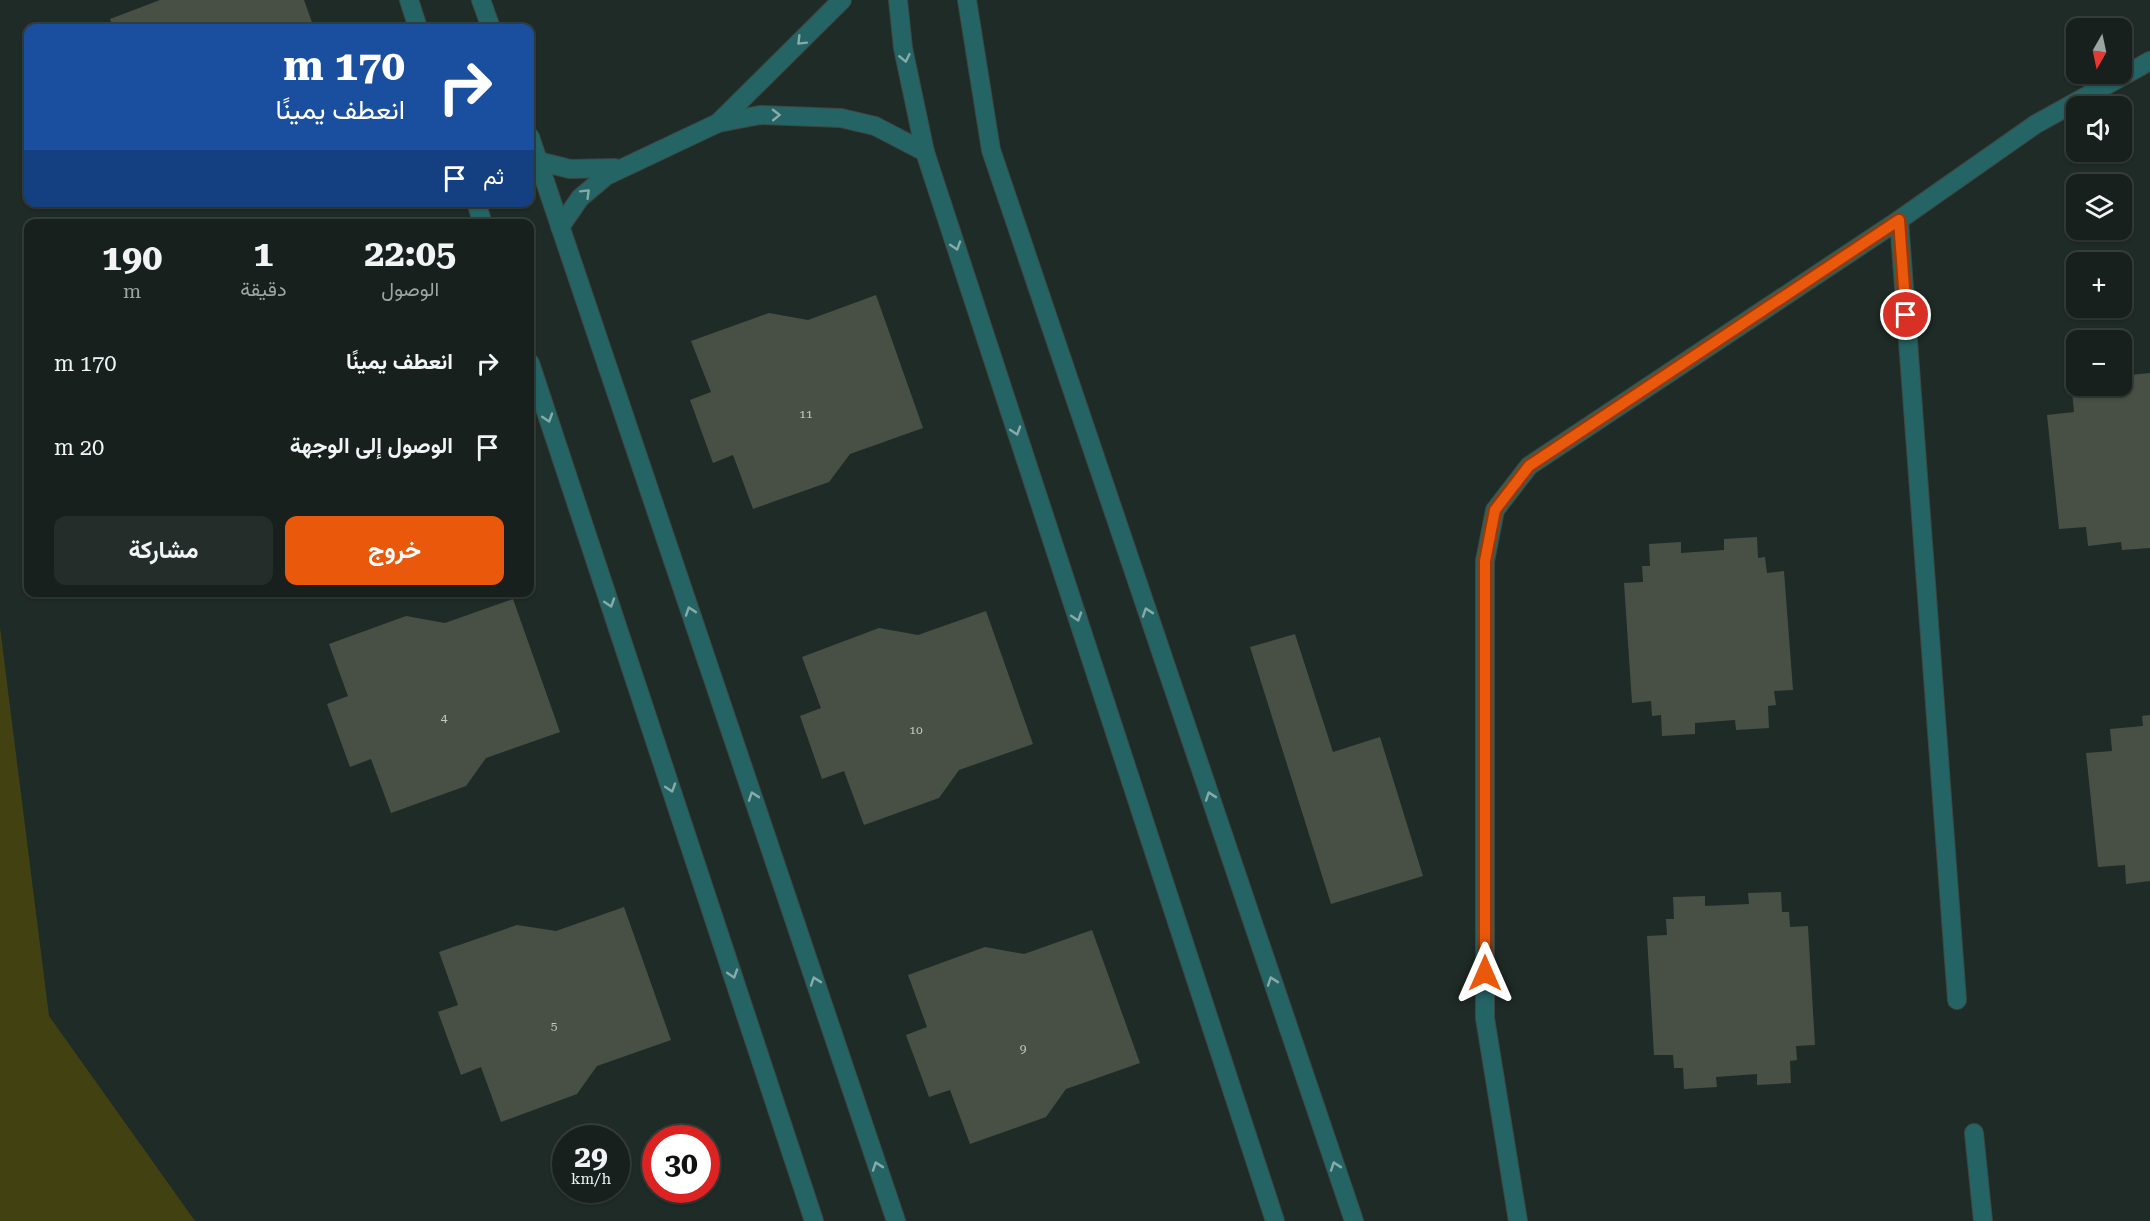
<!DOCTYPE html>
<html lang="ar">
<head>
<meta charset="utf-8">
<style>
  body { margin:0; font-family:"Roboto Serif",Vazirmatn,serif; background:#242d29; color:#f1f3f6; direction:rtl; height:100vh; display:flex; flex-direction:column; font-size:22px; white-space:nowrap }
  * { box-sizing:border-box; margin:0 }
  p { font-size:20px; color:#9ea3a3 }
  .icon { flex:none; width:33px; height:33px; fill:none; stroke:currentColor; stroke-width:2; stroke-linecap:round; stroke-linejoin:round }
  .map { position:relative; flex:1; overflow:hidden; direction:ltr }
  .sheet { position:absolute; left:24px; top:219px; width:510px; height:378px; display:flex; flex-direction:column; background:#17201c; border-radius:12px; box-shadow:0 2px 4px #0004,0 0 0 2px #363e3b; direction:rtl }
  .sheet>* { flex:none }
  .top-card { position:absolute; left:24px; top:24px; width:510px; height:183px; border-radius:12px; box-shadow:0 2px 4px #0004,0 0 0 2px #363e3b; direction:rtl; background:#1a4fa0; color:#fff; overflow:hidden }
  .needle { width:39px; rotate:189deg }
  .tools { position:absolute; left:2066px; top:18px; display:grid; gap:12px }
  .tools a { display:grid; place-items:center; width:66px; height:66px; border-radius:12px; background:#17201c; box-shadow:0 2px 4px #0004,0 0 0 2px #363e3b; font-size:30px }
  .speed { position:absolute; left:552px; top:1125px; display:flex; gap:12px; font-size:30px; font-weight:700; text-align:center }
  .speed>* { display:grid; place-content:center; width:78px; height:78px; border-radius:50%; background:#17201c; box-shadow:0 2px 4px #0004,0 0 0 2px #363e3b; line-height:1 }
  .speed small { font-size:15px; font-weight:400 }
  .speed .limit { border:9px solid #d22; background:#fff; color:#111 }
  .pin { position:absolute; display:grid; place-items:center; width:51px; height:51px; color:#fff; margin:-26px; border:3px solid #fff; border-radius:50%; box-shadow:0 2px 6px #0007 }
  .me { position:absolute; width:66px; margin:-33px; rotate:0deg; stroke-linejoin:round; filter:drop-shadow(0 0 4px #0008) }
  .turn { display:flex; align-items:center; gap:21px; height:126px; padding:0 30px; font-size:27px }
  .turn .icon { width:78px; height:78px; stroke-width:2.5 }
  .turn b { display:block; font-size:42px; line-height:51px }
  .then { display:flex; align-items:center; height:57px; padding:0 30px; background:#0003; gap:12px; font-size:22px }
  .eta { display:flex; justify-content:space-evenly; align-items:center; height:102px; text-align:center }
  .eta b { font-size:36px; font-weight:700; line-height:42px }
  .cta { display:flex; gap:12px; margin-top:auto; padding:12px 30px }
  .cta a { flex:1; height:69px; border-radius:12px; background:#ea580c; color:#fff; font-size:24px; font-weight:700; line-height:69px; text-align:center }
  .cta a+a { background:#242d29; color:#f1f3f6 }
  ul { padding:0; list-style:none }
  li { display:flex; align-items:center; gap:18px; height:84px; padding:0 30px }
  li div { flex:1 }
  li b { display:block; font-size:22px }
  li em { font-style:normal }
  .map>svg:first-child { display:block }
</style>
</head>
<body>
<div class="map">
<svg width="2150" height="1221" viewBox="0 0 2150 1221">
  <rect width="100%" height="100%" fill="#1f2b26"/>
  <polygon fill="#414111" points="0,627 49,1016 195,1221 0,1221"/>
  <g fill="#485046">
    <polygon points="160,0 304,0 314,28 113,28 110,19"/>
    <polygon points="876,295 923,428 850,454 829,482 753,509 733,455 713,463 690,400 711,392 691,341 769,313 808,320"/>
    <polygon points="2150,373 2150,548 2122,550 2121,542 2088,546 2086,527 2059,529 2047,415 2074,412 2072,391 2121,386 2121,376"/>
    <polygon points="1757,537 1758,558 1765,557 1767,573 1784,571 1793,690 1774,691 1776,705 1768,706 1769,728 1736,730 1735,720 1695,723 1695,734 1662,736 1661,715 1652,716 1651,701 1632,703 1624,583 1643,582 1642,566 1650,566 1649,544 1681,542 1681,553 1724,550 1724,539"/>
    <polygon points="513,599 560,732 486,758 466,786 391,813 371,759 350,767 327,704 348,696 329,644 406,616 445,623"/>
    <polygon points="986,611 1033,744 959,770 939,798 864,825 844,771 822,779 800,716 821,708 802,657 879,628 918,635"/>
    <polygon points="1295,634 1333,752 1380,737 1423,876 1331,904 1250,647"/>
    <polygon points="2150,715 2150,881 2126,884 2125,865 2098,867 2086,753 2112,751 2110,729 2143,726 2142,716"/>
    <polygon points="1781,892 1782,912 1789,912 1790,927 1808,926 1815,1045 1796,1046 1797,1060 1790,1061 1791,1083 1757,1085 1757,1074 1716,1077 1717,1087 1684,1089 1683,1068 1674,1068 1673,1055 1654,1055 1647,936 1667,935 1666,919 1674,919 1673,897 1705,896 1705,906 1749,904 1748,893"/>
    <polygon points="624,907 671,1040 597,1066 577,1094 501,1122 481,1067 461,1075 438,1012 458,1005 439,952 517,925 556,931"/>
    <polygon points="1092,930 1140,1063 1066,1089 1046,1117 970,1144 950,1090 929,1097 906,1035 927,1027 908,975 985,947 1024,954"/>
  </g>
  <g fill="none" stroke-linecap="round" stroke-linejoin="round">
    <g stroke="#3c4742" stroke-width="20">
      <g id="street">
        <polyline points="409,0 418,28"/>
        <polyline points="481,0 491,28"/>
        <polyline points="898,0 903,48 925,152 1275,1221"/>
        <polyline points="967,0 991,150 1354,1221"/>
        <polyline points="718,123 842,0"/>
        <polyline points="530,137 896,1221"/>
        <polyline points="538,161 570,169 615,168"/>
        <polyline points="476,202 483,224"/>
        <polyline points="1899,220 1957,1000"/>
        <polyline points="560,227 580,198 606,176 718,123 760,115 841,118 875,126 925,152"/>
        <polyline points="530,363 814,1221"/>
        <polyline points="1974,1133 1983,1221"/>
        <polyline points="1518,1221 1485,1018 1485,561 1495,510 1529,466 1899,220 2036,124 2150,61"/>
      </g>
    </g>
    <use href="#street" stroke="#256465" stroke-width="18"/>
  </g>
  <defs><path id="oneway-chevron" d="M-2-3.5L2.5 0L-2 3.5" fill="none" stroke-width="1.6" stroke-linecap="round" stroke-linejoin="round" transform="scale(1.5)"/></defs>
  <g stroke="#88abaa">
    <use href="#oneway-chevron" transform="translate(801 41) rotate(135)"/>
    <use href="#oneway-chevron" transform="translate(905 58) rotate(78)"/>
    <use href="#oneway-chevron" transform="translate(776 115) rotate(-1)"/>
    <use href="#oneway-chevron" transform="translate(586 193) rotate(-45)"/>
    <use href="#oneway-chevron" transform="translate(956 246) rotate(72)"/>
    <use href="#oneway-chevron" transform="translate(548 418) rotate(72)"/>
    <use href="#oneway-chevron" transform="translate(1016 431) rotate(72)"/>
    <use href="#oneway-chevron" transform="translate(610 603) rotate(72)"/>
    <use href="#oneway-chevron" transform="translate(690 611) rotate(-109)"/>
    <use href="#oneway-chevron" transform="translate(1147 612) rotate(-109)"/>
    <use href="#oneway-chevron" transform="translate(1077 617) rotate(72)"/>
    <use href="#oneway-chevron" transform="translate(671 788) rotate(72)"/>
    <use href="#oneway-chevron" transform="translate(753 796) rotate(-109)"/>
    <use href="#oneway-chevron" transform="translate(1210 796) rotate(-109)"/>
    <use href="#oneway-chevron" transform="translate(733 974) rotate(72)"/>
    <use href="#oneway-chevron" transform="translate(815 981) rotate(-109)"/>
    <use href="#oneway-chevron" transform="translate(1272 981) rotate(-109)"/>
    <use href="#oneway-chevron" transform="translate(877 1166) rotate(-109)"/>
    <use href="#oneway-chevron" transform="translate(1335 1166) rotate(-109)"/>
  </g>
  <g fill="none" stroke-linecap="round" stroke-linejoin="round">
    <g stroke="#983908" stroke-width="15">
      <polyline id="route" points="1485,973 1485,561 1495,510 1529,466 1899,220 1906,315"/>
    </g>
    <use href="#route" stroke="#ea580c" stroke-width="10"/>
  </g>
  <g text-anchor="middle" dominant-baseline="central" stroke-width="4.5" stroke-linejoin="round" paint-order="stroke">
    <g font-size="12" fill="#c2cac5">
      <text x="806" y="414">11</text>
      <text x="444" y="718">4</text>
      <text x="916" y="730">10</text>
      <text x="554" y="1026">5</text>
      <text x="1023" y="1049">9</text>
    </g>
  </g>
</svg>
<div class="tools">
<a><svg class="needle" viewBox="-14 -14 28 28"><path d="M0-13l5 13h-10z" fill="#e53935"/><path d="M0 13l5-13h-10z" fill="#9ea3a3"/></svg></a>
<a><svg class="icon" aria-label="sound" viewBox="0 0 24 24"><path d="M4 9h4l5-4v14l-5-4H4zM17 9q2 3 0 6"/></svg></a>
<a><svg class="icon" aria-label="layers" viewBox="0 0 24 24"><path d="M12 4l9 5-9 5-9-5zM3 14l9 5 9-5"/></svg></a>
<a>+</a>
<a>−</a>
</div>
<div class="speed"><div>29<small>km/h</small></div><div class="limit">30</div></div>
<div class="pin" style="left:1906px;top:315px;background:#d93025"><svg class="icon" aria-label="arrive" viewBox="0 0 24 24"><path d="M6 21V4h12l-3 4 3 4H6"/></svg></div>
<svg class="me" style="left:1485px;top:973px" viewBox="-20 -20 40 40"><path d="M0-17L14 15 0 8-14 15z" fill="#ea580c" stroke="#fff" stroke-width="4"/></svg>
<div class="top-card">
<div class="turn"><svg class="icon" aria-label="right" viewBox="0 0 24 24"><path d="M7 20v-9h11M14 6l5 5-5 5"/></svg><div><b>170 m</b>انعطف يمينًا</div></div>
<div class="then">ثم<svg class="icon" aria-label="arrive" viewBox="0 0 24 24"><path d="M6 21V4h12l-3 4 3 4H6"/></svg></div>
</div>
<section class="sheet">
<div class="eta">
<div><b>22:05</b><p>الوصول</p></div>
<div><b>1</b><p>دقيقة</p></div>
<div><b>190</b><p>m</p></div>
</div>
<ul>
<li><svg class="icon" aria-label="right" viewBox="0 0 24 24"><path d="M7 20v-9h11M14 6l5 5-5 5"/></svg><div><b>انعطف يمينًا</b></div><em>170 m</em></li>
<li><svg class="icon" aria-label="arrive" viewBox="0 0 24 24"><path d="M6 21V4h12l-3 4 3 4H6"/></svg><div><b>الوصول إلى الوجهة</b></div><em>20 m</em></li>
</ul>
<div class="cta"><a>خروج</a><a>مشاركة</a></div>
</section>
</div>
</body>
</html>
